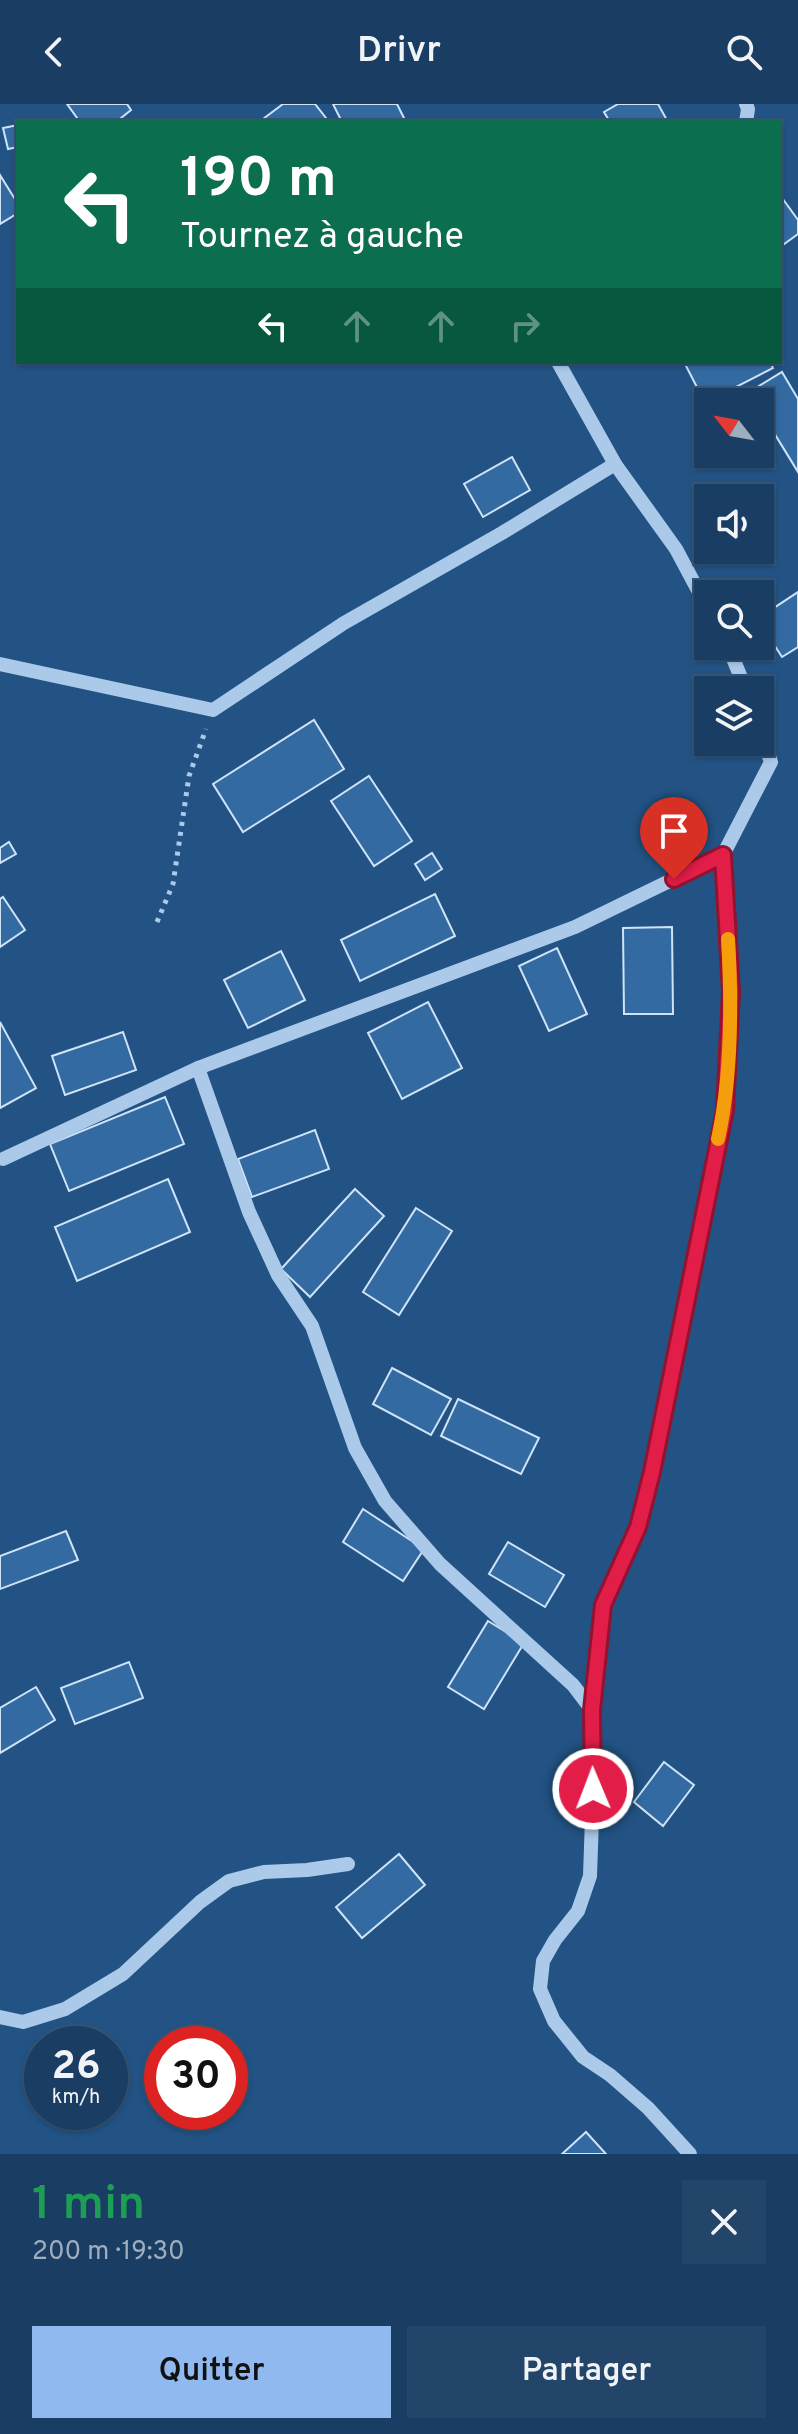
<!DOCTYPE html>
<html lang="fr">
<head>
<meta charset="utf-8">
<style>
  body { margin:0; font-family:Overpass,sans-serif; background:#234569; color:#f1f3f6; height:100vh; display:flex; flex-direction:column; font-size:30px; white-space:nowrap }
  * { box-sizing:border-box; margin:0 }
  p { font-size:26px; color:#9faebe }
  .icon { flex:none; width:44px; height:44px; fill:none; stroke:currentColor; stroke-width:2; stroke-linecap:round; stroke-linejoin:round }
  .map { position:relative; height:2050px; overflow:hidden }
  .sheet { display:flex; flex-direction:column; background:#1a3e63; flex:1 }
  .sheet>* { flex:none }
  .top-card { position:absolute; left:16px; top:16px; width:766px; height:244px; border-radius:0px; box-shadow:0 2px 6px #0004,0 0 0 2px #385778; background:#0b6e4f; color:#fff; overflow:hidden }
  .needle { width:52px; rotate:301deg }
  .controls { position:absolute; left:694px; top:284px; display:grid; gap:16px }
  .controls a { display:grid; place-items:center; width:80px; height:80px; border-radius:0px; background:#1a3e63; box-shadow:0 2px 6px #0004,0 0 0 2px #385778; font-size:40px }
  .speed { position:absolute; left:24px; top:1922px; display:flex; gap:16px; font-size:40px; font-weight:700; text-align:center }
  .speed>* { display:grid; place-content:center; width:104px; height:104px; border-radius:50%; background:#1a3e63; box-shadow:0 2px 6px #0004,0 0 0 2px #385778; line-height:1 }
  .speed small { font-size:20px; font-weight:400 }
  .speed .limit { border:12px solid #d22; background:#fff; color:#111 }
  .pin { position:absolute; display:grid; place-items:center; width:68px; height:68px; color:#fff; margin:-82px -34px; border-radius:50% 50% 50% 0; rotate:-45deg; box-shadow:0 0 8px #0007 }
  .pin .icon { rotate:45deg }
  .me { position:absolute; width:88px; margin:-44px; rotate:359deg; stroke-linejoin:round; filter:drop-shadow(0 0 6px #0008) }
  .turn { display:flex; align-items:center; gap:28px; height:168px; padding:0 32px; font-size:36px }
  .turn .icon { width:104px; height:104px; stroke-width:2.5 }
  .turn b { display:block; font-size:56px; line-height:68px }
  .lanes { display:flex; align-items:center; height:76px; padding:0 32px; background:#0003; justify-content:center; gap:40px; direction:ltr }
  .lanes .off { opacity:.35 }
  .round { display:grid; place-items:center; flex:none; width:84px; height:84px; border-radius:0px; background:#234569 }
  .head { display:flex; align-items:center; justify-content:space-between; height:136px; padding:0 32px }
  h1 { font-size:48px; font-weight:600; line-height:60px; color:#1e9e55 }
  .action { display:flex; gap:16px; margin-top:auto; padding:16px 32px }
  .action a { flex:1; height:92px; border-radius:0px; background:#90b9f0; color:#111; font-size:32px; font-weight:600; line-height:92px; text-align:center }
  .action a+a { background:#234569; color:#f1f3f6 }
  header { display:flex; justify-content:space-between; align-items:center; height:104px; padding:0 32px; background:#1a3e63; font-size:36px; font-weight:600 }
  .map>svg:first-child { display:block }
</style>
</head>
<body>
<header><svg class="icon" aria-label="back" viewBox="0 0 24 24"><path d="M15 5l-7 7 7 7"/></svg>Drivr<svg class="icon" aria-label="search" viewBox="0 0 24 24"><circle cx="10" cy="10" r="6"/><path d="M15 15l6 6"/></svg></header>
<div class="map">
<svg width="798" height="2050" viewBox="0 0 798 2050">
  <rect width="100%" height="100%" fill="#225384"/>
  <g fill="#326aa1" stroke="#cfe3f7" stroke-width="2">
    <polygon points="67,0 127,0 131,6 116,18 80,18"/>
    <polygon points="283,0 315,0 326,14 320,18 259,18"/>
    <polygon points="333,0 397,0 406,18 342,18"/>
    <polygon points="618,0 658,0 668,18 610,18 604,8"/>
    <polygon points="18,21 18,43 8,45 3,24"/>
    <polygon points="0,71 18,100 18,109 0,120"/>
    <polygon points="780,91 798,116 798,130 780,143"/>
    <polygon points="684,258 770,258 773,264 705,299"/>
    <polygon points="782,268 798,295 798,368 760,306 760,298 755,298 749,288"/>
    <polygon points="512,353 530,386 483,413 464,380"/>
    <polygon points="798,488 798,543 782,553 760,519 760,513"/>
    <polygon points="314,616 344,665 243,728 213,680"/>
    <polygon points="369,672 412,737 374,762 331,697"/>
    <polygon points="9,738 16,750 0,759 0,744"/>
    <polygon points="432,749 442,765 425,776 415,760"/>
    <polygon points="435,790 455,832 360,877 341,836"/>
    <polygon points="3,793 25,826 0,843 0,795"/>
    <polygon points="672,823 673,910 624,910 623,824"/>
    <polygon points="557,844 587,910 549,927 519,862"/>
    <polygon points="281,847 305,896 248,924 224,876"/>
    <polygon points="428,898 462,964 402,995 368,929"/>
    <polygon points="0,918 36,984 0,1004"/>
    <polygon points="123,928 136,966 65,991 52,952"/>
    <polygon points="165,993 184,1040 69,1087 50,1040"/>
    <polygon points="315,1026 329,1065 252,1093 238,1055"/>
    <polygon points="168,1075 190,1128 77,1177 55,1123"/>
    <polygon points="355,1085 384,1112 310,1193 281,1165"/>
    <polygon points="416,1104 452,1127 399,1211 363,1188"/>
    <polygon points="392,1264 451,1295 431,1331 373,1300"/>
    <polygon points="458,1295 539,1334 521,1370 441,1332"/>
    <polygon points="363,1405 424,1445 403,1477 343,1438"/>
    <polygon points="66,1427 78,1456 0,1485 0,1452"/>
    <polygon points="508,1438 564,1471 545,1503 489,1470"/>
    <polygon points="488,1517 524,1539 484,1605 448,1583"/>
    <polygon points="129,1558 143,1594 75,1620 61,1584"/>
    <polygon points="36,1583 55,1616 0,1649 0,1604"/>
    <polygon points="664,1658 694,1681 663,1722 634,1698"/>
    <polygon points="399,1750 425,1781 362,1834 336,1803"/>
    <polygon points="586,2028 606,2050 562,2050"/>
  </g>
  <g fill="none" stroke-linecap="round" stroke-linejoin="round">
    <polyline stroke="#abcae9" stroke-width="5" stroke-dasharray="4 6" stroke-linecap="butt" points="157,818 173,780 189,672 206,625"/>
    <g stroke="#abcae9" stroke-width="14">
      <polyline points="746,0 748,5 746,18"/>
      <polyline points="558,258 615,360 676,445 708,505"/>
      <polyline points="728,542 746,586"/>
      <polyline points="0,560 213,606 344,519 502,429 615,360"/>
      <polyline points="198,964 249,1108 278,1171 312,1222 355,1344 385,1397 440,1460 573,1581 592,1606"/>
      <polyline points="3,1055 198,964 575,823 723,751"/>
      <polyline points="0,1913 23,1918 65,1905 123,1870 200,1798 229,1777 264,1768 307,1766 348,1760"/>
      <polyline points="690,2050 648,2004 610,1971 583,1953 554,1917 540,1885 543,1857 555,1836 578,1807 590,1772 593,1685 592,1606 603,1501 638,1423 659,1340 694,1151 725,1006 731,888 723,751 771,658 760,627"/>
    </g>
  </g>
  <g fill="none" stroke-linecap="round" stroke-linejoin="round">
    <g stroke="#92132f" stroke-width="20">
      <polyline id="route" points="593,1685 592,1606 603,1501 638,1423 652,1368 725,1006 731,888 723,751 674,775"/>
    </g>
    <use href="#route" stroke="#e11d48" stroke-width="14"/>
    <path stroke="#f59e0b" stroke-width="14" d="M718,1035C732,971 732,901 728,835"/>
  </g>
</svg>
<div class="controls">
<a><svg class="needle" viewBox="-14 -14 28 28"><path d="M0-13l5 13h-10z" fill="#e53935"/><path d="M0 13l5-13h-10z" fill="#9faebe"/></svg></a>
<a><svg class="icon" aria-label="sound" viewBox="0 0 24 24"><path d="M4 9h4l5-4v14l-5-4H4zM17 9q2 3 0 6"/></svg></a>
<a><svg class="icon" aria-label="search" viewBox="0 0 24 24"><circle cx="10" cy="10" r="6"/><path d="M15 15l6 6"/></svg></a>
<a><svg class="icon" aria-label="layers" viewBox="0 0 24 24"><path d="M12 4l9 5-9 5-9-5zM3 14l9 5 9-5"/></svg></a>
</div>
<div class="speed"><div>26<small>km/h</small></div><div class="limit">30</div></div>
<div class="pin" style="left:674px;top:775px;background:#d93025"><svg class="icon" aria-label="arrive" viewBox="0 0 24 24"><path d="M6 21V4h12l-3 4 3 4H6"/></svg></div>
<svg class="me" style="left:593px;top:1685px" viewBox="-20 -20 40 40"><circle r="17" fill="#e11d48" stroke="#fff" stroke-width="3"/><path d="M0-11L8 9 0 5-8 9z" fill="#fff"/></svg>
<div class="top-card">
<div class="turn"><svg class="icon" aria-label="left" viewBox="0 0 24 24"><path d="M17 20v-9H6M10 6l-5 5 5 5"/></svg><div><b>190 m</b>Tournez à gauche</div></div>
<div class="lanes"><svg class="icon" aria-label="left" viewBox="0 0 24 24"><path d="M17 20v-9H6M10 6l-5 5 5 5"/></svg><svg class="icon off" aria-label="ahead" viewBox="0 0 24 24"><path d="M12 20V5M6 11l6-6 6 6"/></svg><svg class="icon off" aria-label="ahead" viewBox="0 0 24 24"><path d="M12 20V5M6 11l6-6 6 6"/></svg><svg class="icon off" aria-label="right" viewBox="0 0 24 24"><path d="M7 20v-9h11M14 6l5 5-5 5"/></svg></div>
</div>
</div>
<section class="sheet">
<div class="head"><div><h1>1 min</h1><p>200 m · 19:30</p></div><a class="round"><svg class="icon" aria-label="close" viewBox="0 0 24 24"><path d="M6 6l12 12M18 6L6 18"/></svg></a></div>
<div class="action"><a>Quitter</a><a>Partager</a></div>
</section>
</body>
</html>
